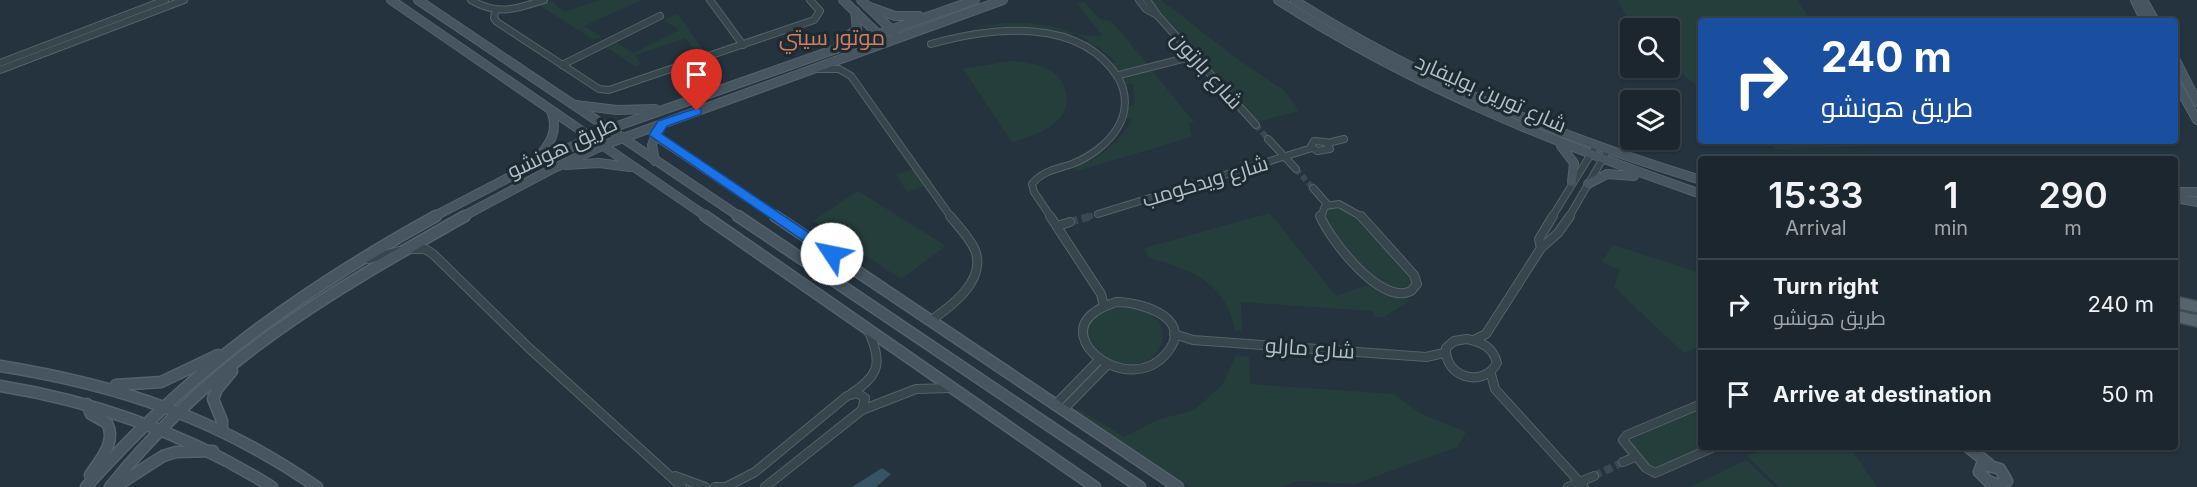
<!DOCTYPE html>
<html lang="en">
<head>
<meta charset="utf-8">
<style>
  body { margin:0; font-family:Inter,Cairo,sans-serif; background:#28323a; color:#f1f3f6; height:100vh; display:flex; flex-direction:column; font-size:22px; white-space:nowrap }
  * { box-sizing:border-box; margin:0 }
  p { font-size:20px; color:#a0a5aa }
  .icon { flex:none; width:33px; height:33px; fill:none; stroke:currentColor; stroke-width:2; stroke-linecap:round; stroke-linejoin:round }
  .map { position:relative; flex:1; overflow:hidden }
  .sheet { position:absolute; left:1698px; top:156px; width:480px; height:294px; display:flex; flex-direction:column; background:#1b262e; border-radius:6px; box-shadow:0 2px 4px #0004,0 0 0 2px #39434a }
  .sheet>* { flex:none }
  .guide { position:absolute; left:1698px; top:18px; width:480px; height:126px; border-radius:6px; box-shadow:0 2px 4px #0004,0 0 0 2px #39434a; background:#1a4fa0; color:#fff; overflow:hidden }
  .controls { position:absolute; left:1620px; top:18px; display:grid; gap:12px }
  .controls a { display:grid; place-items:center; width:60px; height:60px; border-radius:6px; background:#1b262e; box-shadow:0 2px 4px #0004,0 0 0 2px #39434a; font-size:30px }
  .pin { position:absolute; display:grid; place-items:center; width:51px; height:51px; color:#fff; margin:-62px -26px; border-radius:50% 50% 50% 0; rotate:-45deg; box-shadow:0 0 6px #0007 }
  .pin .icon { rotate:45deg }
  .me { position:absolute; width:66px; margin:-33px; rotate:304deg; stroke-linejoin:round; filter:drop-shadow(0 0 4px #0008) }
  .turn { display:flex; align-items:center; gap:21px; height:126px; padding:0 24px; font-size:27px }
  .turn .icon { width:78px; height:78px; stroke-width:2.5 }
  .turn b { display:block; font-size:42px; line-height:51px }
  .eta { display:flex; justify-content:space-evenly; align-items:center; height:102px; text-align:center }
  .eta b { font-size:36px; font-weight:600; line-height:42px }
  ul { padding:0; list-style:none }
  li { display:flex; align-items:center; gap:18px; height:90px; padding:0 24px; border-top:2px solid #39434a }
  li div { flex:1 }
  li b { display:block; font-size:22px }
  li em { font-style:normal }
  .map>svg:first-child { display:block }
</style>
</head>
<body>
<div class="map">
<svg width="2197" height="487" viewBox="0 0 2197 487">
  <rect width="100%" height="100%" fill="#24333d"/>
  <g fill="#263e3b">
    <polygon points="600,0 642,0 584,26 602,37 594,40 539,5 552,1 564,12"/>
    <polygon points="1151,0 1161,0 1239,60 1285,91 1299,111 1257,122 1155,10"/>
    <polygon points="1617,0 1797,0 1812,21 1701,21 1701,89 1670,64 1670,28 1634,28"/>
    <path d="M1084,2L1100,19L1111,21L1149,66C1134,70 1123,76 1112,64L1116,62L1098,47L1086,43L1089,40L1073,33L1068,38L1055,34L1056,31C1028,25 1002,26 973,28C996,23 1020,21 1043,25C1062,28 1083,39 1102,35L1077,4Z"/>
    <polygon points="678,14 703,50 696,52 686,38 635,55 642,65 636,67 606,47 616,42 634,53 679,30 664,20"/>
    <path d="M1010,61C1023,62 1036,63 1047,69C1072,82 1074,110 1051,126C1040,134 1025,138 1012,142L963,69Z"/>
    <path d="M1151,70L1194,122L1189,124L1192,137L1077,171L1073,167L1086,159L1089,162C1108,150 1121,139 1132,120L1125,118L1128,107L1135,104L1133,84L1126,85L1125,77Z"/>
    <polygon points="1766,141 1872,141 1874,146 1776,149"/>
    <polygon points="913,169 924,186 907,192 896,174"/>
    <polygon points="858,191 946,246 901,279 813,221"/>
    <path d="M1337,203C1365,207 1394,251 1412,272L1414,282C1406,290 1390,293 1380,286C1364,275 1338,243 1327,227C1324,222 1323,215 1322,209Z"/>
    <path d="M1270,213L1336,296L1370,284C1381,295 1390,298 1404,295L1409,301L1384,317H1375L1373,311L1241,302L1242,331H1235C1228,285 1190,268 1149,258L1144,248Z"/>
    <polygon points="1613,245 1701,273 1701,346 1684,353 1614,287 1620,270 1602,262"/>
    <path d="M1121,307C1196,311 1157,386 1108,362C1101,359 1095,353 1089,348C1084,319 1092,312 1121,307Z"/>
    <polygon points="1236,355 1249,357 1250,384 1394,394 1420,413 1466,432 1457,447 1355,484 1299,481 1280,487 1190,487 1076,410 1078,409 1124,437 1157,420 1194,410 1223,384"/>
    <polygon points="1701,405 1701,447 1704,447 1654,470 1624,437"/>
    <polygon points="1769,447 1850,447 1877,487 1779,487 1747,456"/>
    <polygon points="1746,460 1775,487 1690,487"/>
  </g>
  <polygon fill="#385363" points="882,468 891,474 876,487 852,487"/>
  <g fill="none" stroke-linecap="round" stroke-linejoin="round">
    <g stroke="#394852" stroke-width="6" stroke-dasharray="6 3" stroke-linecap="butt">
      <polyline points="1256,125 1268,139"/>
      <polyline points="1296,169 1313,188"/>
      <polyline points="1087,217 1098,214"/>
    </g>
    <g stroke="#394852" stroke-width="8" stroke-dasharray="8 4" stroke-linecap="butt">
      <polyline points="1070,222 1092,216"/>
      <polyline points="1594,476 1623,462"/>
    </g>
    <g stroke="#56626b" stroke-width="8">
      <g id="street-far1">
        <path d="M471,0C498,16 516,9 544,0"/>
        <polyline points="710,0 743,45"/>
        <polyline points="1139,0 1146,9 1157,15"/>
        <polyline points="1147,0 1158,16 1256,125"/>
        <polyline points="495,12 494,18 497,22 599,89 609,90 814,20 820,11 810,0"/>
        <path d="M931,44C992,27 1081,16 1119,79C1127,94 1127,112 1118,127C1108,144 1090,157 1072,164C1057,169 1042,171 1032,184L1034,192L1051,217"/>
        <polyline points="0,63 165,0"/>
        <polyline points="562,65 660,16"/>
        <polyline points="817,69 839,69 851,76 951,217"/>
        <polyline points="0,70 184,0"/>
        <polyline points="1119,75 1194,56"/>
        <polyline points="1268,139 1296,169"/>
        <polygon points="1314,141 1326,142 1330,149 1317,151 1311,146"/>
        <polyline points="1328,143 1344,139"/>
        <polyline points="1313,188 1328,205"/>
        <polyline points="1098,214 1312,148"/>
        <polyline points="1321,217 1325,206 1339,204 1362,217"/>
        <polyline points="1552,217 1596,146"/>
        <polyline points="1569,217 1608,150"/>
      </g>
    </g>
    <g stroke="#56626b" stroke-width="10">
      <g id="street">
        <polyline points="1050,216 1101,294 1104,306"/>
        <path d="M1320,216C1331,241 1381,306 1411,291L1417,284L1414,275L1361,216"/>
        <polyline points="1057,226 1070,222"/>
        <polyline points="1541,248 1539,239 1553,216"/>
        <polyline points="409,249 425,249 433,254 529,348 682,487"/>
        <polyline points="369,259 399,251"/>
        <path d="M1116,302C1144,302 1197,320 1165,355C1128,396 1054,340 1095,312C1101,307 1109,305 1116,302Z"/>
        <path d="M930,321C950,307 987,281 975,250C970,238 958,226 950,216"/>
        <polyline points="1174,334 1193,340 1426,357 1444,353"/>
        <path d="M1467,339C1482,342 1493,347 1497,363C1483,389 1444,377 1446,348L1454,341Z"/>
        <polyline points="1474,340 1486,334 1541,248 1558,233 1570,216"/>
        <polyline points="1491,374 1495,389 1584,487"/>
        <path d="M852,393C880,375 882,362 869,332"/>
        <polyline points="1701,404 1627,435 1623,440 1646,468 1655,473 1714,447"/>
        <polyline points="1055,405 1098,361"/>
        <polyline points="862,410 916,389 951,388"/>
        <polyline points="1063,410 1107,365"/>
        <polyline points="1623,462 1635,457"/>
        <polyline points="675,476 705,487"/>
        <polyline points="728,486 755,472 847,396 857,393 865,398 862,410 765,487"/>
        <polyline points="715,487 730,487"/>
        <polyline points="1568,487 1594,476"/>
      </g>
    </g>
    <g stroke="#56626b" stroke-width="10">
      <g id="secondary-far1">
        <polyline points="391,0 707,217"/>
        <polyline points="418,0 740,217"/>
        <polyline points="843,0 882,38"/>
        <polyline points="861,0 896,34"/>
        <path d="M1278,0C1412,86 1551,142 1701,194"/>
        <path d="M1294,0C1421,81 1557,136 1701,180"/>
        <polyline points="2135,0 2145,21"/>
        <polyline points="2143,0 2155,21"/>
        <polyline points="867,6 895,16 919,16"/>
        <polyline points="838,44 857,29 855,11"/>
        <polyline points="2175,59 2197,102"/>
        <polyline points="2175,81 2197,120"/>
        <polyline points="576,105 617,110 655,109"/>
        <polyline points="655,135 777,217"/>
        <polyline points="1561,146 1574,163 1572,182"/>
        <path d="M537,159C550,144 559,131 551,111"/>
        <polyline points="655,161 652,145 658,129"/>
        <polyline points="566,165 599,163 630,167"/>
        <polyline points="1588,184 1607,174 1634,176"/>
        <polyline points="2175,192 2197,192"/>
        <polyline points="2175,198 2197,202"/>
        <polyline points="433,217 531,166 609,129 975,0"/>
        <polyline points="462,217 550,170 604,145 1003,0"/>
      </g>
    </g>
    <g stroke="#56626b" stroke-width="13">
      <g id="secondary">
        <polyline points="705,216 1095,487"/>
        <polyline points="738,216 1140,487"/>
        <polyline points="775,216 1178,487"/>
        <path d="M0,366C119,385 217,418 317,487"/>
        <polyline points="116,385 161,382 218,355"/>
        <path d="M0,386C99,402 187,434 272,487"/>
        <path d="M87,404L91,414L107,423C117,442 100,460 90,475"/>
        <polyline points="222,429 222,421 213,399 217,389 232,371"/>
        <polyline points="1968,447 1989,464"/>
        <polygon points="1982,464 2000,469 2007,481 1999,485 1988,481 1979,472"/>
        <path d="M86,487C190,370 300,291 436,216"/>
        <path d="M110,487C213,359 325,295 465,216"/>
        <polyline points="115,487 163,456 176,452 213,451"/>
      </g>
    </g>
    <g stroke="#414e56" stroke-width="14">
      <g id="primary">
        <polyline points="2175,302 2197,307"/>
        <polyline points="2175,316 2197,321"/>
      </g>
    </g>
    <use href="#street-far1" stroke="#37454d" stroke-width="6"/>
    <use href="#street" stroke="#37454d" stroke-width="8"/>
    <use href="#secondary-far1" stroke="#465560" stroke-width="8"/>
    <use href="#secondary" stroke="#465560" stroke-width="10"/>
    <use href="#primary" stroke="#55646d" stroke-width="11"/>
  </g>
  <polygon fill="#1a73e8" stroke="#114b97" stroke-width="1.5" points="697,108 701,109 701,114 667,126 662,134 836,251 836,257 827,257 649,135 658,121"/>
  <g text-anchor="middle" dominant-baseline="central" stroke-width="6" stroke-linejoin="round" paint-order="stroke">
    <g font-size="21" fill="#b3bfc8" stroke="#1d2a32">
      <text transform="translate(1207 70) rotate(48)">شارع بارتون</text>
      <text transform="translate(1491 93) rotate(24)">شارع تورين بوليفارد</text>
      <text transform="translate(562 147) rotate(-25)">طريق هونشو</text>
      <text transform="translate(1205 181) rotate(-17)">شارع ويدكومب</text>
      <text transform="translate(1310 348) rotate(4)">شارع مارلو</text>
    </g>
    <g font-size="22" fill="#d37d63" stroke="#1d2a32">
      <text x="832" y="37">موتور سيتي</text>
    </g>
  </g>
</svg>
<div class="controls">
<a><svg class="icon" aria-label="search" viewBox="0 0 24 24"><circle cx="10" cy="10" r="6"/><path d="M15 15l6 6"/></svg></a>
<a><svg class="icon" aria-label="layers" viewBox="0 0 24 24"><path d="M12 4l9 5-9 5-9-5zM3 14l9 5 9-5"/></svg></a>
</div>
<div class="pin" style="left:697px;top:111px;background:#d93025"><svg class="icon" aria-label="arrive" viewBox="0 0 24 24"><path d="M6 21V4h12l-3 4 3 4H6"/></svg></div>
<svg class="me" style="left:832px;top:254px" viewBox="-20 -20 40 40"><circle r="19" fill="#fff"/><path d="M0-13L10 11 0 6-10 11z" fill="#1a73e8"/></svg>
<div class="guide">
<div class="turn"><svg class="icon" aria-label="right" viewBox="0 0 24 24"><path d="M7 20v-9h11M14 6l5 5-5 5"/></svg><div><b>240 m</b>طريق هونشو</div></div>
</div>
<section class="sheet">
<div class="eta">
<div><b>15:33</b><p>Arrival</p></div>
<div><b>1</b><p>min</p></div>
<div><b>290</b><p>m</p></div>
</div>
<ul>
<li><svg class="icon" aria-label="right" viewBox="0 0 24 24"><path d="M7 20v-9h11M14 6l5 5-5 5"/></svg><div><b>Turn right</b><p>طريق هونشو</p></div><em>240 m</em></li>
<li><svg class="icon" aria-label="arrive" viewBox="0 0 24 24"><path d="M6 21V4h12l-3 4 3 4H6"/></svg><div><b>Arrive at destination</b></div><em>50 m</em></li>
</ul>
</section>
</div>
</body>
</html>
